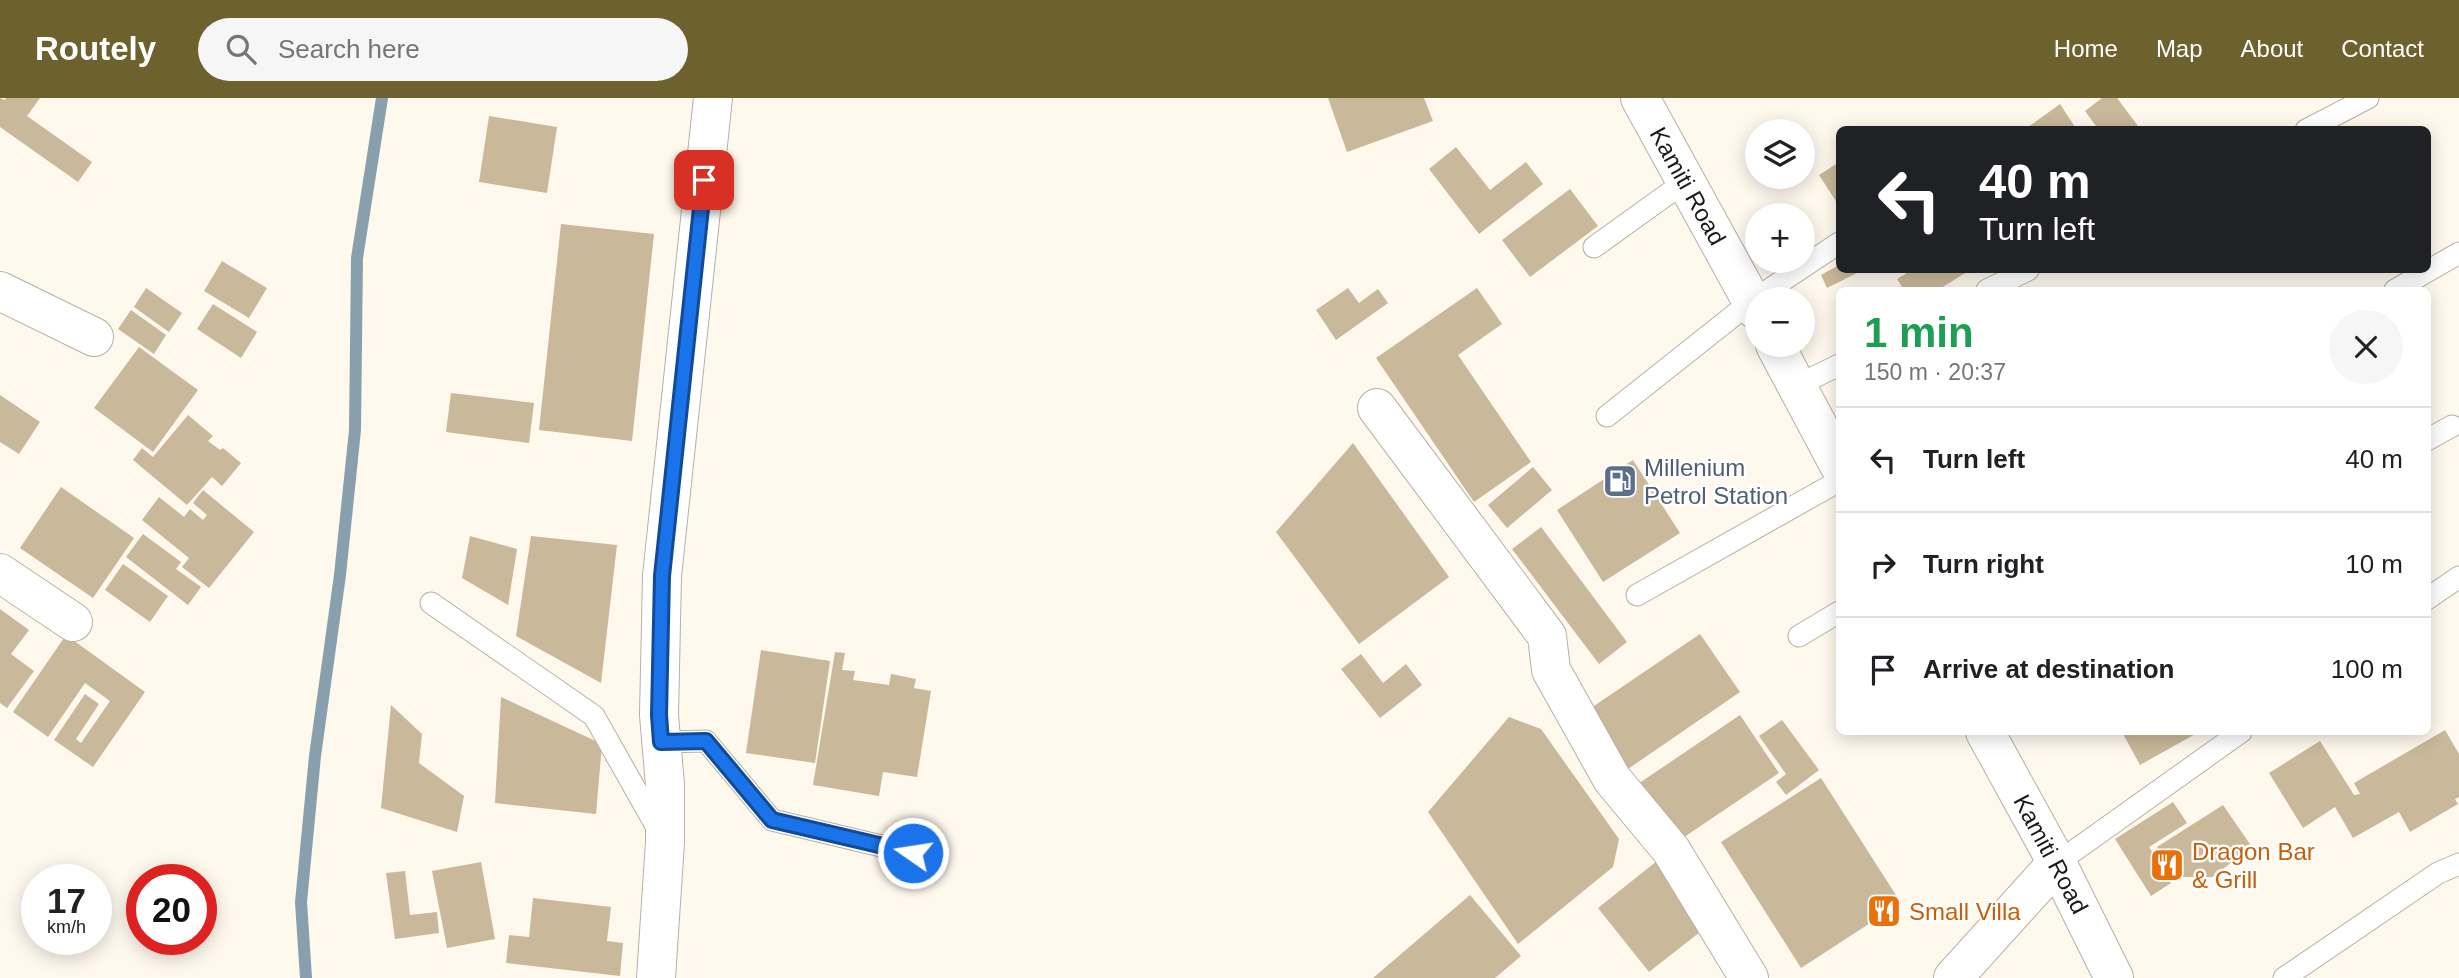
<!DOCTYPE html>
<html lang="en">
<head>
<meta charset="utf-8">
<style>
  body { margin:0; font-family:Helvetica,sans-serif; background:#f6f6f6; color:#202124; height:100vh; display:flex; flex-direction:column; font-size:26px; white-space:nowrap }
  * { box-sizing:border-box; margin:0 }
  p { font-size:23px; color:#757577 }
  .icon { flex:none; width:38px; height:38px; fill:none; stroke:currentColor; stroke-width:2; stroke-linecap:round; stroke-linejoin:round }
  .map { position:relative; flex:1; overflow:hidden }
  .drawer { position:absolute; left:1836px; top:189px; width:595px; height:448px; display:flex; flex-direction:column; background:#fff; border-radius:10px; box-shadow:0 4px 18px #0003 }
  .drawer>* { flex:none }
  .guide { position:absolute; left:1836px; top:28px; width:595px; height:147px; border-radius:10px; box-shadow:0 4px 18px #0003; background:#202124; color:#fff; overflow:hidden }
  .buttons { position:absolute; left:1745px; top:21px; display:grid; gap:14px }
  .buttons a { display:grid; place-items:center; width:70px; height:70px; border-radius:50%; background:#fff; box-shadow:0 4px 18px #0003; font-size:35px }
  .speed { position:absolute; left:21px; top:766px; display:flex; gap:14px; font-size:35px; font-weight:700; text-align:center }
  .speed>* { display:grid; place-content:center; width:91px; height:91px; border-radius:50%; background:#fff; box-shadow:0 4px 18px #0003; line-height:1 }
  .speed small { font-size:18px; font-weight:400 }
  .speed .limit { border:10px solid #d22; background:#fff; color:#111 }
  .pin { position:absolute; display:grid; place-items:center; width:60px; height:60px; color:#fff; margin:-30px; border-radius:14px; box-shadow:0 4px 10px #0006 }
  .me { position:absolute; width:77px; margin:-38px; rotate:283deg; stroke-linejoin:round; filter:drop-shadow(0 0 5px #0008) }
  .turn { display:flex; align-items:center; gap:24px; height:147px; padding:0 28px; font-size:32px }
  .turn .icon { width:91px; height:91px; stroke-width:2.5 }
  .turn b { display:block; font-size:49px; line-height:60px }
  .round { display:grid; place-items:center; flex:none; width:74px; height:74px; border-radius:37px; background:#f6f6f6 }
  .headline { display:flex; align-items:center; justify-content:space-between; height:119px; padding:0 28px }
  h1 { font-size:42px; font-weight:800; line-height:52px; color:#1e9e55 }
  ul { padding:0; list-style:none }
  li { display:flex; align-items:center; gap:21px; height:105px; padding:0 28px; border-top:2px solid #e0e0e0 }
  li div { flex:1 }
  li b { display:block; font-size:26px }
  li em { font-style:normal }
  header { display:flex; align-items:center; gap:42px; box-sizing:border-box; height:98px; padding:0 35px; background:#6d612e; color:#fff }
  header strong { font-size:33px }
  nav { display:flex; gap:38px; margin-inline-start:auto; font-size:24px }
  .search { width:490px; height:63px; background:#f6f6f6; display:flex; align-items:center; gap:18px; box-sizing:border-box; padding:0 24px; border-radius:38px; color:#757577; font-size:26px }
  .map>svg:first-child { display:block }
</style>
</head>
<body>
<header>
<strong>Routely</strong>
<div class="search"><svg class="icon" aria-label="search" viewBox="0 0 24 24"><circle cx="10" cy="10" r="6"/><path d="M15 15l6 6"/></svg>Search here</div>
<nav><a>Home</a><a>Map</a><a>About</a><a>Contact</a></nav>
</header>
<div class="map">
<svg width="2459" height="880" viewBox="0 0 2459 880">
  <rect width="100%" height="100%" fill="#fff8ed"/>
  <g fill="none" stroke-linecap="round" stroke-linejoin="round">
    <polyline stroke="#88a0ad" stroke-width="12" points="306,880 301,804 315,658 340,477 355,332 357,160 382,0"/>
  </g>
  <g fill="#c9b899">
    <polygon points="0,0 5,2 6,0 40,0 27,18 92,64 78,84 0,29"/>
    <polygon points="1328,0 1424,0 1433,23 1347,54"/>
    <polygon points="2102,0 2117,0 2138,28 2134,32 2099,32 2085,13"/>
    <polygon points="2060,6 2077,32 2024,32"/>
    <polygon points="489,18 557,29 547,95 479,84"/>
    <polygon points="1456,49 1490,92 1526,64 1543,86 1479,136 1429,71"/>
    <polygon points="1839,64 1839,108 1819,77"/>
    <polygon points="1783,79 1806,79 1789,89"/>
    <polygon points="1570,91 1598,128 1530,179 1502,142"/>
    <polygon points="561,126 654,136 632,343 539,332"/>
    <polygon points="222,163 267,190 249,220 204,193"/>
    <polygon points="1839,167 1839,172 1863,172 1827,190 1821,177"/>
    <polygon points="1912,172 1970,172 1938,192 1904,192 1897,181"/>
    <polygon points="146,190 182,215 169,234 134,209"/>
    <polygon points="1348,190 1359,205 1378,191 1388,205 1336,242 1316,212"/>
    <polygon points="1477,190 1502,226 1458,257 1531,364 1474,404 1376,260"/>
    <polygon points="213,206 257,234 241,260 197,231"/>
    <polygon points="131,212 166,237 154,256 118,231"/>
    <polygon points="139,249 198,292 153,354 94,310"/>
    <polygon points="451,295 534,305 529,345 446,334"/>
    <polygon points="0,297 40,324 19,356 0,344"/>
    <polygon points="188,317 213,338 208,343 220,352 223,350 241,365 222,388 212,379 187,407 133,362 142,350 153,359"/>
    <polygon points="1353,345 1449,479 1359,546 1276,434"/>
    <polygon points="1633,362 1680,435 1603,484 1557,412"/>
    <polygon points="1533,369 1552,392 1507,430 1488,407"/>
    <polygon points="61,389 134,440 93,500 20,450"/>
    <polygon points="203,392 254,434 209,490 182,469 189,460 142,422 159,399 184,419 190,411 203,422 207,417 193,405"/>
    <polygon points="1541,429 1627,544 1599,566 1512,451"/>
    <polygon points="143,436 181,464 176,471 201,489 188,507 126,459"/>
    <polygon points="470,438 517,451 508,507 462,480"/>
    <polygon points="531,438 617,447 601,585 516,538"/>
    <polygon points="123,466 168,498 150,524 105,492"/>
    <polygon points="0,511 29,532 11,556 34,573 7,610 0,605"/>
    <polygon points="1700,536 1740,594 1628,671 1588,612"/>
    <polygon points="66,537 145,594 93,669 54,642 85,596 99,606 76,641 81,645 110,603 85,585 48,639 13,614"/>
    <polygon points="761,552 830,563 815,665 746,655"/>
    <polygon points="835,554 845,555 842,572 855,573 853,582 889,587 891,576 916,581 914,590 931,593 917,679 883,674 879,698 813,687"/>
    <polygon points="1361,556 1383,585 1406,566 1422,587 1380,620 1341,571"/>
    <polygon points="501,599 602,646 596,716 495,705"/>
    <polygon points="391,607 422,636 419,665 464,698 457,734 381,710"/>
    <polygon points="1740,617 1779,675 1671,748 1632,690"/>
    <polygon points="1509,619 1541,631 1619,741 1613,769 1518,846 1428,714"/>
    <polygon points="1782,622 1819,672 1786,697 1776,684 1786,676 1759,638"/>
    <polygon points="2445,632 2459,656 2459,699 2455,701 2458,706 2410,734 2399,714 2353,740 2335,709 2303,730 2269,675 2320,643 2354,697 2360,696 2354,685"/>
    <polygon points="2122,634 2199,634 2140,667"/>
    <polygon points="1821,680 1901,805 1801,870 1721,744"/>
    <polygon points="2173,704 2187,725 2149,749 2171,785 2151,798 2115,741"/>
    <polygon points="2223,707 2252,749 2212,779 2173,779 2157,749"/>
    <polygon points="1662,759 1714,823 1649,874 1598,810"/>
    <polygon points="481,764 495,841 447,850 432,773"/>
    <polygon points="405,773 410,817 437,814 439,835 395,841 386,775"/>
    <polygon points="1470,797 1521,858 1495,880 1373,880"/>
    <polygon points="533,800 611,809 607,843 623,845 620,878 506,865 509,837 529,839"/>
  </g>
  <g fill="none" stroke-linecap="round" stroke-linejoin="round">
    <g stroke="#b6b0a6" stroke-width="23">
      <g id="lane">
        <polyline points="2306,32 2368,0"/>
        <polyline points="1594,149 1686,83"/>
        <polyline points="1987,192 2028,172"/>
        <polyline points="2395,192 2459,155"/>
        <polyline points="1796,288 1839,267"/>
        <polyline points="1607,318 1752,203 1839,145"/>
        <polyline points="2427,342 2452,328"/>
        <polyline points="1637,497 1839,383"/>
        <polyline points="2427,501 2459,479"/>
        <polyline points="431,505 594,618 659,733"/>
        <polyline points="1799,538 1839,514"/>
        <polyline points="661,644 706,643 772,722 936,761"/>
        <polyline points="2057,765 2241,634"/>
        <polyline points="2284,880 2438,775 2459,766"/>
      </g>
    </g>
    <g stroke="#b6b0a6" stroke-width="40">
      <g id="street">
        <polyline points="0,193 94,239"/>
        <polyline points="1377,310 1547,538 1551,572 1612,681 1671,752 1749,880"/>
        <polyline points="0,475 73,524"/>
        <polyline points="656,880 665,744 665,687 659,617 662,478 713,0"/>
        <polyline points="1953,880 2057,765"/>
      </g>
    </g>
    <g stroke="#b6b0a6" stroke-width="40">
      <g id="secondary">
        <polyline points="1640,0 1757,213"/>
        <polyline points="1775,247 1839,367"/>
        <polyline points="1985,634 2057,765 2114,880"/>
      </g>
    </g>
    <use href="#lane" stroke="#fff" stroke-width="21"/>
    <use href="#street" stroke="#fff" stroke-width="38"/>
    <use href="#secondary" stroke="#fff" stroke-width="38"/>
  </g>
  <g fill="none" stroke-linecap="round" stroke-linejoin="round">
    <g stroke="#114b97" stroke-width="18">
      <polyline id="route" points="704,82 662,478 659,617 661,644 706,643 772,722 913,755"/>
    </g>
    <use href="#route" stroke="#1a73e8" stroke-width="12"/>
  </g>
  <defs>
    <g id="fuel-square" transform="scale(1.75)"><rect x="-9" y="-9" width="18" height="18" rx="4" fill="#5c6f8a" stroke="#fff"/><path d="M-5.5-6h7V0h2V4h1.3V-2.5L3-4.5l.8-.8L6-3V5H2.5V1h-1V6h-7ZM-4.2-4.7v3.2H.2V-4.7Z" fill="#fff"/></g>
    <g id="restaurant-square" transform="scale(1.75)"><rect x="-9" y="-9" width="18" height="18" rx="4" fill="#e8710a" stroke="#fff"/><path d="M-5-6h1v4h1v-4h1v4h1v-4h1v5L-1.5 .5V6h-2V.5L-5-1ZM5-6V6H3V1.5H1.5Q1.5-4 5-6Z" fill="#fff"/></g>
  </defs>
  <g fill-rule="evenodd">
    <use href="#fuel-square" x="1620" y="383"/>
    <use href="#restaurant-square" x="2167" y="767"/>
    <use href="#restaurant-square" x="1884" y="813"/>
  </g>
  <g text-anchor="middle" dominant-baseline="central" stroke-width="5" stroke-linejoin="round" paint-order="stroke">
    <g font-size="24" fill="#1c1a16" stroke="#fff">
      <text transform="translate(1688 88) rotate(61)">Kamiti Road</text>
      <text transform="translate(2051 756) rotate(62)">Kamiti Road</text>
    </g>
    <g font-size="24" fill="#4e5e75" stroke="#fff" text-anchor="start">
      <text x="1644" y="369">Millenium<tspan x="1644" dy="28">Petrol Station</tspan></text>
    </g>
    <g font-size="24" fill="#c56008" stroke="#fff" text-anchor="start">
      <text x="2192" y="753">Dragon Bar<tspan x="2192" dy="28">&amp; Grill</tspan></text>
      <text x="1909" y="813">Small Villa</text>
    </g>
  </g>
</svg>
<div class="buttons">
<a><svg class="icon" aria-label="layers" viewBox="0 0 24 24"><path d="M12 4l9 5-9 5-9-5zM3 14l9 5 9-5"/></svg></a>
<a>+</a>
<a>−</a>
</div>
<div class="speed"><div>17<small>km/h</small></div><div class="limit">20</div></div>
<div class="pin" style="left:704px;top:82px;background:#d93025"><svg class="icon" aria-label="arrive" viewBox="0 0 24 24"><path d="M6 21V4h12l-3 4 3 4H6"/></svg></div>
<svg class="me" style="left:913px;top:755px" viewBox="-20 -20 40 40"><circle r="17" fill="#1a73e8" stroke="#fff" stroke-width="3"/><path d="M0-11L8 9 0 5-8 9z" fill="#fff"/></svg>
<div class="guide">
<div class="turn"><svg class="icon" aria-label="left" viewBox="0 0 24 24"><path d="M17 20v-9H6M10 6l-5 5 5 5"/></svg><div><b>40 m</b>Turn left</div></div>
</div>
<section class="drawer">
<div class="headline"><div><h1>1 min</h1><p>150 m · 20:37</p></div><a class="round"><svg class="icon" aria-label="close" viewBox="0 0 24 24"><path d="M6 6l12 12M18 6L6 18"/></svg></a></div>
<ul>
<li><svg class="icon" aria-label="left" viewBox="0 0 24 24"><path d="M17 20v-9H6M10 6l-5 5 5 5"/></svg><div><b>Turn left</b></div><em>40 m</em></li>
<li><svg class="icon" aria-label="right" viewBox="0 0 24 24"><path d="M7 20v-9h11M14 6l5 5-5 5"/></svg><div><b>Turn right</b></div><em>10 m</em></li>
<li><svg class="icon" aria-label="arrive" viewBox="0 0 24 24"><path d="M6 21V4h12l-3 4 3 4H6"/></svg><div><b>Arrive at destination</b></div><em>100 m</em></li>
</ul>
</section>
</div>
</body>
</html>
